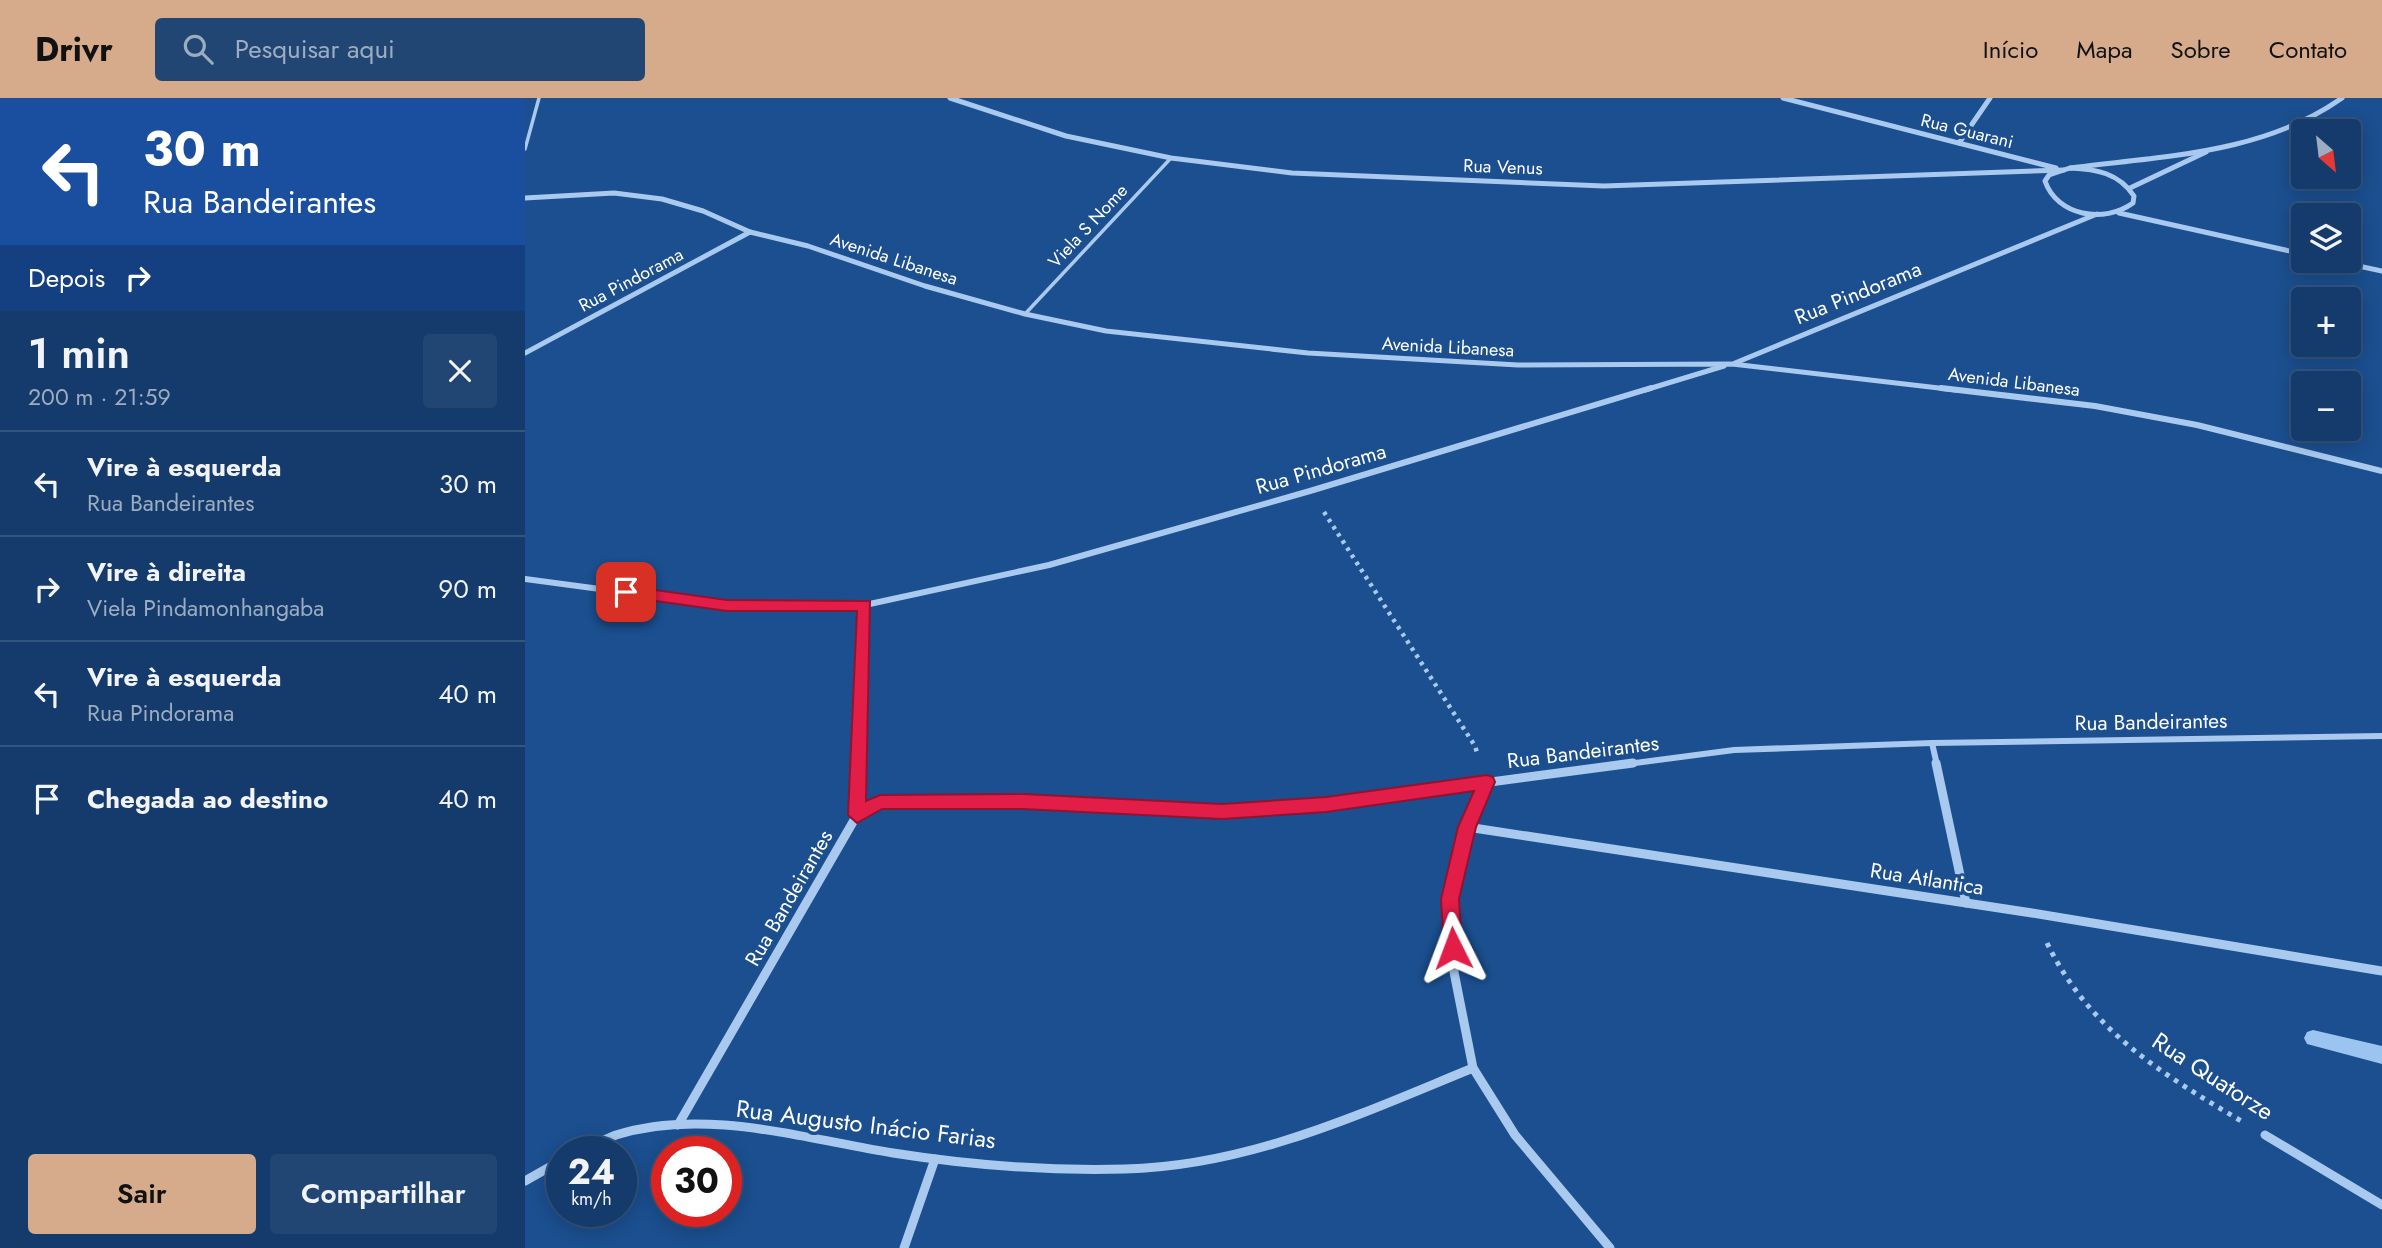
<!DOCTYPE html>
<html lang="pt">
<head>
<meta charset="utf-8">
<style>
  body { margin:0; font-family:Jost,sans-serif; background:#214673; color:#f1f3f6; height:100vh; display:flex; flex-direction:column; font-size:26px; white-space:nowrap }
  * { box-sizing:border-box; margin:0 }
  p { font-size:23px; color:#9dadc1 }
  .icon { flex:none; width:38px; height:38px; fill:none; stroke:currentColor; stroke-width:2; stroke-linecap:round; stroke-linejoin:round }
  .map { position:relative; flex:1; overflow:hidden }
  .panel { display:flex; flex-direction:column; background:#143b6b; width:525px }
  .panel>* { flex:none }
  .hud { background:#1a4fa0; color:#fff; overflow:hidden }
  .needle { width:46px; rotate:152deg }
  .fabs { position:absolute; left:1766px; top:21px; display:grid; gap:14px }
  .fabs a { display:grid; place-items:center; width:70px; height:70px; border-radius:7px; background:#143b6b; box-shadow:0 4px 18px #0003,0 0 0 2px #33557e; font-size:35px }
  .speed { position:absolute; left:21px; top:1038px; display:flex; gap:14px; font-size:35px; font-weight:700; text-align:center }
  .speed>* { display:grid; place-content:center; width:91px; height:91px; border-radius:50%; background:#143b6b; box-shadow:0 4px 18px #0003,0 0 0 2px #33557e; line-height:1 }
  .speed small { font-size:18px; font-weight:400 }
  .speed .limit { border:10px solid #d22; background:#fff; color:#111 }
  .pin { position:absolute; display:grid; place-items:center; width:60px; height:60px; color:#fff; margin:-30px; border-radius:14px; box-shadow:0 4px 10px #0006 }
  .me { position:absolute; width:77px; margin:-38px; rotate:357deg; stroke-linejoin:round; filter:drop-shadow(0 0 5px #0008) }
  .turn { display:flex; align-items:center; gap:24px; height:147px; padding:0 28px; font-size:32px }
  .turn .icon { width:91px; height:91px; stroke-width:2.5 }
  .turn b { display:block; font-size:49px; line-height:60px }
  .then { display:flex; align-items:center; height:66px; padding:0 28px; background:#0003; gap:14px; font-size:26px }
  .round { display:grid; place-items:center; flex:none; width:74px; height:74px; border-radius:7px; background:#214673 }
  .headline { display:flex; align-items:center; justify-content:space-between; height:119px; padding:0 28px }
  h1 { font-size:42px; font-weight:600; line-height:52px }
  .primary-button { display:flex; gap:14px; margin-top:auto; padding:14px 28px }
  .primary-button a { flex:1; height:80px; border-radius:7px; background:#d6ab8b; color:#111; font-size:28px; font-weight:600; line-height:80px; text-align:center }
  .primary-button a+a { background:#214673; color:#f1f3f6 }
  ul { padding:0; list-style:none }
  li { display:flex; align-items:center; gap:21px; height:105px; padding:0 28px; border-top:2px solid #33557e }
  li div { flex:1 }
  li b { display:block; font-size:26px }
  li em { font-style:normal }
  header { display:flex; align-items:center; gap:42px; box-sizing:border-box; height:98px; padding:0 35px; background:#d6ab8b; color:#111 }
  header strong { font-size:33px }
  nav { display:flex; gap:38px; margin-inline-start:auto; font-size:24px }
  .search { width:490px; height:63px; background:#214673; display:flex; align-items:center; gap:18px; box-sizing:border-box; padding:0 24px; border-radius:7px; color:#9dadc1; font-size:26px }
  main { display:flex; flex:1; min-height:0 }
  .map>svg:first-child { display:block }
</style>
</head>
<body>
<header>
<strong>Drivr</strong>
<div class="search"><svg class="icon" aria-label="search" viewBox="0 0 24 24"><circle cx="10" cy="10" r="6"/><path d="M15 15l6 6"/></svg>Pesquisar aqui</div>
<nav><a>Início</a><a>Mapa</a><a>Sobre</a><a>Contato</a></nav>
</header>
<main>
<section class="panel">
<div class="hud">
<div class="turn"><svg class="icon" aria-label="left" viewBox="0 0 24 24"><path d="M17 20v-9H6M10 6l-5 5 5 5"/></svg><div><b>30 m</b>Rua Bandeirantes</div></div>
<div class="then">Depois<svg class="icon" aria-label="right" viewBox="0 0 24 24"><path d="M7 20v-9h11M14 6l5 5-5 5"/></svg></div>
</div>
<div class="headline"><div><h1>1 min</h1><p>200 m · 21:59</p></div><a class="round"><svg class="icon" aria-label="close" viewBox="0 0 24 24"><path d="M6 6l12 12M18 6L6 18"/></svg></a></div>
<ul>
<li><svg class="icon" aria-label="left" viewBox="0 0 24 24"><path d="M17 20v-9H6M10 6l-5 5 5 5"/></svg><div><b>Vire à esquerda</b><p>Rua Bandeirantes</p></div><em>30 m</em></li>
<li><svg class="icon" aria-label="right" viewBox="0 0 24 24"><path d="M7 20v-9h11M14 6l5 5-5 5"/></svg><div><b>Vire à direita</b><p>Viela Pindamonhangaba</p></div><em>90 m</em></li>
<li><svg class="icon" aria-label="left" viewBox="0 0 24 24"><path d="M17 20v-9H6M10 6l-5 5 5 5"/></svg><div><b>Vire à esquerda</b><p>Rua Pindorama</p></div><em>40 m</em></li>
<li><svg class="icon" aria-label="arrive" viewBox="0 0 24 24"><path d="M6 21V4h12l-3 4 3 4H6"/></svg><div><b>Chegada ao destino</b></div><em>40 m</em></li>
</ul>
<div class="primary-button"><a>Sair</a><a>Compartilhar</a></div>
</section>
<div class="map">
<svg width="1857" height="1150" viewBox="0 0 1857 1150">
  <rect width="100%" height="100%" fill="#1b4f8f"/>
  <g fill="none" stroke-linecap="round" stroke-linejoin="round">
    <polygon fill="#9cc4f0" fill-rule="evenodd" points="1788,932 1857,948 1857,966 1782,946 1779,940 1782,934"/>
    <polyline stroke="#a9c9ee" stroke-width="4.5" stroke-dasharray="3.5 5" stroke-linecap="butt" points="799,414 950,648 953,658"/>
    <path stroke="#a9c9ee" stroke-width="5" stroke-dasharray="4.5 6" stroke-linecap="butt" d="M1522,845C1565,933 1637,976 1718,1024"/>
    <g stroke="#a9c9ee" stroke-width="3.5">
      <polyline points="0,51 14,0"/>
      <polyline points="500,216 646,60"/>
    </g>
    <polyline stroke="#a9c9ee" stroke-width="5" points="334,667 340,507"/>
    <polyline stroke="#a9c9ee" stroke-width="6" points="332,717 334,665"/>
    <g stroke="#a9c9ee" stroke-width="5">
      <polyline points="425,0 541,38 646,60 767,75 1079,88 1539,72"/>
      <polyline points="1258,0 1531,70"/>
      <polyline points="1434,45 1465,0"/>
      <path d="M1545,70C1638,58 1738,56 1817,0"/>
      <path d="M1545,70C1571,71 1594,75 1609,98L1608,105C1579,126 1532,118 1520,83L1524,77Z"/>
      <polyline points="1605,90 1681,54"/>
      <polyline points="0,100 89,95 137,101 178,113 225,134 283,148 400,188 500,216 581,233 783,255 993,267 1207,266 1431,292"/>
      <polyline points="1594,115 1778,156"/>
      <polyline points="1810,163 1857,173"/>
      <polyline points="0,255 225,134"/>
      <polyline points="1210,265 1572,116"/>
      <polyline points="1120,292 1199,268"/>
    </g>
    <g stroke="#a9c9ee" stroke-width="6">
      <polyline points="1416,290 1570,308 1672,327 1857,373"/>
      <polyline points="0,481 202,508 340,507 524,467 785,393 1126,290"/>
      <polyline points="1407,645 1412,667"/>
      <polyline points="1095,667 1209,652 1407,645 1857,638"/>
    </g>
    <g stroke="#a9c9ee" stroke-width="9">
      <polyline points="1411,665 1441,805"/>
      <polyline points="962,684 942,729 925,801 929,874 948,970 990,1037 1085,1150"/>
      <polyline points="942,729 1507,815 1857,873"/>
      <polyline points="153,1027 332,717 354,704 498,704 697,714 801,706 1108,665"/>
      <polyline points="1740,1037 1857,1107"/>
      <path d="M52,1054C65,1049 78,1042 91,1037C179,1009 280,1041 368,1055C444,1067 523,1073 600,1071C724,1068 835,1016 948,970"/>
      <polyline points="0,1083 37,1062"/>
      <polyline points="379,1150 410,1061"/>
    </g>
  </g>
  <polygon fill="#e11d48" stroke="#92132f" stroke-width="2" points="101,488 202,502 345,503 341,703 355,697 498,696 697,706 801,699 962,677 968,679 970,684 951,729 934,801 937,850 934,856 928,858 921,856 919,850 916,801 933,729 949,693 801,714 697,721 498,711 357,711 332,725 323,717 332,513 202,513 95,498 93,494"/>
  <g text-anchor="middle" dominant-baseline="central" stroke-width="7" stroke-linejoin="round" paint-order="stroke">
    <g font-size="18" fill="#fff" stroke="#1b4f8f">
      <text transform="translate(1442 33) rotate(14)">Rua Guarani</text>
      <text transform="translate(978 69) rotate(2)">Rua Venus</text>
      <text transform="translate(563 128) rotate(-47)">Viela S Nome</text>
      <text transform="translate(369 161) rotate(18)">Avenida Libanesa</text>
      <text transform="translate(106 182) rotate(-28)">Rua Pindorama</text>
      <text transform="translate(923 249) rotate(3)">Avenida Libanesa</text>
      <text transform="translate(1489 284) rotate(7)">Avenida Libanesa</text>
    </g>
    <g font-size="21" fill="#fff" stroke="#1b4f8f">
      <text transform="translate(1333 195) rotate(-22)">Rua Pindorama</text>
      <text transform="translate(796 371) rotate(-16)">Rua Pindorama</text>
      <text transform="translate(1626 624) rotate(-1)">Rua Bandeirantes</text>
      <text transform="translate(1058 654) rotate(-7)">Rua Bandeirantes</text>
      <text transform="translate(1402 781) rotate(9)">Rua Atlantica</text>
      <text transform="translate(264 800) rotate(-60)">Rua Bandeirantes</text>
    </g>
    <g font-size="24" fill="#fff" stroke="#1b4f8f">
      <text transform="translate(1688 978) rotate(33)">Rua Quatorze</text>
      <text transform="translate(341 1026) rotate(7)">Rua Augusto Inácio Farias</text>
    </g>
  </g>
</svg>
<div class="fabs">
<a><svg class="needle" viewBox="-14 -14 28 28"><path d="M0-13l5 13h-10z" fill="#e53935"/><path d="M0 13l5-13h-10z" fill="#9dadc1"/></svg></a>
<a><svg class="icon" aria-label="layers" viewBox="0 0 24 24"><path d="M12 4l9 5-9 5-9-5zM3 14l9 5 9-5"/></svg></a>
<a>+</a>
<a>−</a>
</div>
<div class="speed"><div>24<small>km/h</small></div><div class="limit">30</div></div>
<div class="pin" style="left:101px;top:494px;background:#d93025"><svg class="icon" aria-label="arrive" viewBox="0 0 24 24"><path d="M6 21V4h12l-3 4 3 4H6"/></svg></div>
<svg class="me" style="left:928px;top:850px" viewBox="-20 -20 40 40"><path d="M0-17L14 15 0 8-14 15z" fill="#e11d48" stroke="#fff" stroke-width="4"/></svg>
</div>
</main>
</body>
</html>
